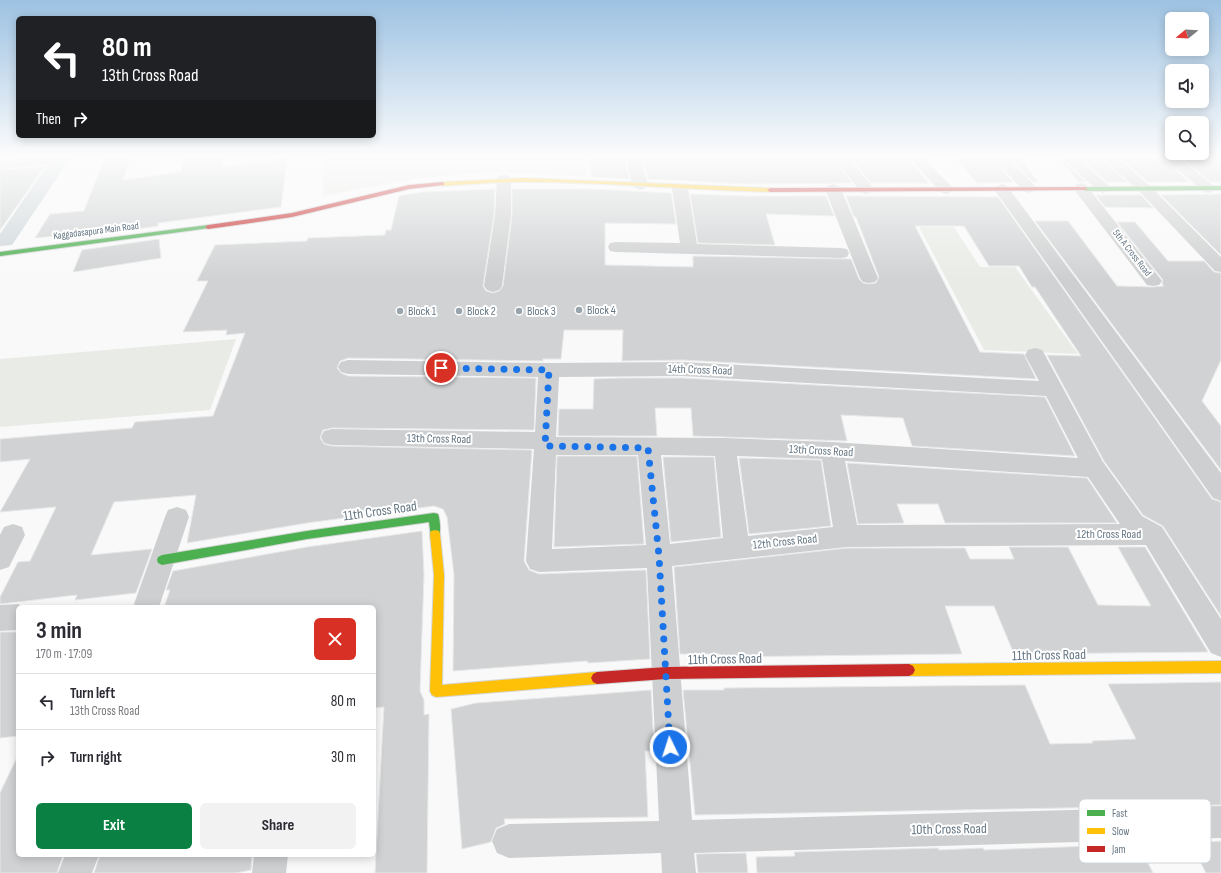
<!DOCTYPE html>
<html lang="en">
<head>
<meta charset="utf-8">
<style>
  body { margin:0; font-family:"Sofia Sans Condensed",sans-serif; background:#f2f2f3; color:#2b2b33; height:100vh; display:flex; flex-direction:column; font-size:15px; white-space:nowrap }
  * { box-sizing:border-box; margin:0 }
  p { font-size:13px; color:#7c7c81 }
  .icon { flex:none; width:22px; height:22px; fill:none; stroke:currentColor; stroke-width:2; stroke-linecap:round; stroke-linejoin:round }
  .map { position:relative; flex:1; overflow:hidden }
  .sheet { position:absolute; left:16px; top:605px; width:360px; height:252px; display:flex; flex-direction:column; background:#fff; border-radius:6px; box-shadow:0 2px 10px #0003 }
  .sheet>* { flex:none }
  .guide { position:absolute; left:16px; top:16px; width:360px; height:122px; border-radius:6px; box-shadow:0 2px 10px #0003; background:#202124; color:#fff; overflow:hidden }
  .needle { width:26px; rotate:252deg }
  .buttons { position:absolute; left:1165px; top:12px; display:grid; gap:8px }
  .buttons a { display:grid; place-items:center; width:44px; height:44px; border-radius:6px; background:#fff; box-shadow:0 2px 10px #0003; font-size:20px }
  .pin { position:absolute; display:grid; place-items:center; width:34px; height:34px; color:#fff; margin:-17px; border:2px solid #fff; border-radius:50%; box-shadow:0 1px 4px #0007 }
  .me { position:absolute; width:44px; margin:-22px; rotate:356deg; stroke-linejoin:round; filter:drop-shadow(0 0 3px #0008) }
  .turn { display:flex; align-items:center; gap:14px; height:84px; padding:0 20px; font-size:18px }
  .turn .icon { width:52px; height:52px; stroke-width:2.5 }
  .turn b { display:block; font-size:28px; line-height:34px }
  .then { display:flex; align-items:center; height:38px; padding:0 20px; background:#0003; gap:8px; font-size:15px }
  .round { display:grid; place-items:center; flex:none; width:42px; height:42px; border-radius:6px; background:#f2f2f3 }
  .head { display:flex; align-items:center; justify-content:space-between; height:68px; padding:0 20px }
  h1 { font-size:24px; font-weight:700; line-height:30px }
  .action { display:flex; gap:8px; margin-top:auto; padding:8px 20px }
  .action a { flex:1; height:46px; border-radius:6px; background:#0b8043; color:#fff; font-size:16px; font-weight:700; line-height:46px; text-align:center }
  .action a+a { background:#f2f2f3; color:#2b2b33 }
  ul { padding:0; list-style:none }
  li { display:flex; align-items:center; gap:12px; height:56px; padding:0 20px; border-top:1px solid #e1e1e2 }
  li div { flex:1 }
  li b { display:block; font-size:15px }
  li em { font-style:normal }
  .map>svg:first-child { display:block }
</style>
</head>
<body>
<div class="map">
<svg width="1221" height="873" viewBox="0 0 1221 873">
  <rect width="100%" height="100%" fill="#f9f9f9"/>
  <g fill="#e8ebe6">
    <polygon points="324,157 584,157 587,177 495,172 420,178 323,196"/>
    <polygon points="919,227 954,227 980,267 1015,267 1078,354 984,350"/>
    <polygon points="236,339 210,410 0,427 0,359"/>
  </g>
  <polygon fill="#ced6d9" points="53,157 71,157 12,245 0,246 0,234"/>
  <g fill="#d0d2d3" stroke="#e8e8e8">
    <polygon points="105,157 131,157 123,180 181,172 185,157 223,157 221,167 287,158 281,207 158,223 158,226 88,236 89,233 35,238 50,214 84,211"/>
    <polygon points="589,157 625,157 629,179 592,177"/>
    <polygon points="642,157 832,157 852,183 747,184 648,179"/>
    <polygon points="850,157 906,157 929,183 871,183"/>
    <polygon points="955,157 991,157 1013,182 977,183"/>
    <polygon points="1009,157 1020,157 1038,182 1033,182"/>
    <polygon points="1058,157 1060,157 1086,182 1078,181"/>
    <polygon points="1079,157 1100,157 1127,182 1107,182"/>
    <polygon points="1119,157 1161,157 1189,182 1148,182"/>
    <polygon points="1181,157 1221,157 1221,182 1210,182"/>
    <polygon points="45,166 0,230 0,170"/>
    <polygon points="495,189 494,215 483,286 486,291 493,293 499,291 503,286 512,215 512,189 593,189 671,193 676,224 605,223 605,265 693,267 693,256 851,259 859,279 863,283 869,284 876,283 879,277 856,217 854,217 846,196 998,197 1212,499 1221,502 1221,616 1163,526 1143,515 1104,461 1047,355 1081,356 1035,287 1032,287 1019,266 989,266 964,226 915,226 980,352 1024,354 1036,379 682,360 622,361 623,330 564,330 561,359 543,359 543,361 348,358 340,361 337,368 341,373 348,376 536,378 534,430 332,428 323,430 320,438 324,444 332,446 532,450 524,561 529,570 539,574 646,570 650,659 588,663 587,661 453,671 454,575 447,517 443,509 434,506 307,523 187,543 196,495 114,502 91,555 152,549 136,593 75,600 77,595 0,604 0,597 18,562 30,561 56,507 0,512 30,459 0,462 0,439 132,428 135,422 213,416 245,333 226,335 227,330 183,332 208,281 197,281 215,245 307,241 308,238 385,235 386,230 391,230 399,196 422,192"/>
    <polygon points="690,194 747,196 826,196 834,216 766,214 775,245 698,243"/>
    <polygon points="1221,194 1221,255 1161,195"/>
    <polygon points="1096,195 1141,195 1153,208 1105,207"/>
    <polygon points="1035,221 1068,221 1117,286 1153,287 1164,286 1162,284 1163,280 1117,222 1135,222 1168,261 1204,261 1214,272 1221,273 1221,360 1202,401 1221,426 1221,470"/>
    <polygon points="159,239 161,258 73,272 82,250"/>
    <polygon points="622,378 682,378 1045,397 1075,456 912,446 903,418 841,415 847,441 693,436 691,408 655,408 657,436 558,436 559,409 593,409 594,379"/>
    <polygon points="557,456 637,456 644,544 554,547"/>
    <polygon points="663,457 714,457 721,537 671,542"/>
    <polygon points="739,458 821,460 831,526 749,534"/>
    <polygon points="847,463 1087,478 1117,523 945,523 938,504 897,504 904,523 858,524"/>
    <polygon points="422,531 424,575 420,691 424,700 424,715 429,714 427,873 375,873 384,707 374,708 374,607 164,607 170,590 166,590 173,571 307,547"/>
    <polygon points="1009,547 1068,547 1098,605 1151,606 1118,547 1145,547 1208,652 1014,654 994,606 945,606 962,654 720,657 720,654 680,654 674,567 847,548 965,548 970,559 1014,559"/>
    <polygon points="0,632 18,632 18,736 0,738"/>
    <polygon points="1221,682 1221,805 695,815 683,690 724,690 724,688 1025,685 1050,744 1093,743 1092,741 1136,739 1108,684"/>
    <polygon points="651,690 654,751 645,751 648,817 504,819 505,824 496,828 491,842 462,849 451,709 476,703"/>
    <polygon points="18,755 18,855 63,855 57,873 0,873 0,793"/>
    <polygon points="1221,841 1221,873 1206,873 1190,843"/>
    <polygon points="1091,846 1093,851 1141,849 1153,873 757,873 756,857 795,856 794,852 938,848 939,850 983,848 984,850"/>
    <polygon points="746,853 748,873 698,873 696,854"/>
    <polygon points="100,855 252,855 251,870 236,873 94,873"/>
  </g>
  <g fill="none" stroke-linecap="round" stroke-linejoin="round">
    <g stroke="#d5d6d7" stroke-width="2">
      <g id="fast">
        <polygon points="1221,186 1221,190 1085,191 1082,189 1085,187"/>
        <polygon points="208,225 210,226 210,228 0,256 0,252"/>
        <path d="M434,513L438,514C440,520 441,531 439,537L435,538L431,537L429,522L307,539L162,565L158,563L157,560L158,557L162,555L307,531Z"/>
      </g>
    </g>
    <g stroke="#d5d6d7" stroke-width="2">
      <g id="slow">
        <path d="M524,178L770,188L773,190L770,192C688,190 606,182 524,182C497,182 469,184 442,186L439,184L442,182Z"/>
        <polygon points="435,530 439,531 440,534 444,575 442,685 597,672 601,674 603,678 601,682 597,684 436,697 432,695 430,691 434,575 430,534 431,531"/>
        <polygon points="1221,661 1221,673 909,676 905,674 903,670 905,666 909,664"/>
      </g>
    </g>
    <g stroke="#d5d6d7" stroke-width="2">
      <g id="jam">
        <polygon points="442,182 444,183 444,185 409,189 292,217 208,229 205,227 208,225 292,213 409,185"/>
        <polygon points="1085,187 1087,188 1087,190 770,192 767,190 770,188"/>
        <polygon points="909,664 913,666 915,670 913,674 909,676 666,679 597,684 593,682 591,678 593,674 597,672 666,667"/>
      </g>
    </g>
    <g fill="#cecfd0" fill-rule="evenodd">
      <polygon points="39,157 49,158 51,161 49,164 44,165 0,169 0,161"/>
      <polygon points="626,157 640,157 648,185 645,188 640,190 635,188 632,185"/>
      <polygon points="833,157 848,157 874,189 871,192 866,194 861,192"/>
      <polygon points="908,157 923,157 951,186 954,189 951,192 946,194 941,192"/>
      <polygon points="992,157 1007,157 1034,185 1037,188 1034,191 1029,193 1024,191"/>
      <polygon points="1061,157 1077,157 1111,188 1108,191 1103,193 1098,191"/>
      <polygon points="1101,157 1117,157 1149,185 1221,257 1221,272 1215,271 1139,191"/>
      <polygon points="1162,157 1178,157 1216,188 1213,191 1208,193 1203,191"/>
      <polygon points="504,175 509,176 511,179 511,215 502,286 499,290 493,292 487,290 484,286 495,215 497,179 499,176"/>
      <polygon points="680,183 685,185 688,188 697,244 841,248 847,249 849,253 847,257 841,258 616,252 610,251 608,247 610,243 616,242 680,243 672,188 675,185"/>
      <polygon points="1081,183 1086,185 1159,277 1162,281 1159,285 1153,286 1147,285 1073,188 1076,185"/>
      <polygon points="833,184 838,186 841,189 878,278 875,282 869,283 863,282 860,278 825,189 828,186"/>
      <polygon points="1002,184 1007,186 1221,473 1221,501 1213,498 994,189 997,186"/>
      <path d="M1035,348L1042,350L1045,355L1103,462L1142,516L1162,527L1221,619V657L1211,653L1146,545L847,547L672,566L692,820L1221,806V838L694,853L696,873H662L661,853L509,858L497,853L492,841L497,829L509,824L659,821L647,568L539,572L530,569L526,561L534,449L332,445L324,443L321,437L324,431L332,429L535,432L538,377L348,374L341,372L338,367L341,362L348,360L549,363L682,362L1039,381L1025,355L1028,350ZM682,376L1046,396L1078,458L832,442L725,438L556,437L559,377ZM556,455H638L646,545L552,549ZM661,455L715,456L723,538L670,544ZM737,456L822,459L833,527L748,536ZM845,461L1088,477L1120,524L857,525Z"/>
      <polygon points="177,507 186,510 189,517 159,607 133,607 165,517 168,510"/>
      <polygon points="13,524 22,527 25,535 9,567 0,570 0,535 4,527"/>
      <polygon points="18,604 25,607 18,607 18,630 0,631 0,605"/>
      <polygon points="65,855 99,855 92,873 58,873"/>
      <polygon points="254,855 288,855 286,873 252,873"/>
    </g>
    <use href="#fast" fill="#4caf50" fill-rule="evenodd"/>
    <use href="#slow" fill="#ffc107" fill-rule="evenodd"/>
    <use href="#jam" fill="#c62828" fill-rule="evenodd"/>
  </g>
  <linearGradient id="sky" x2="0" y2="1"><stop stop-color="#9dc2e2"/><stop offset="0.56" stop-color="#fcfcfc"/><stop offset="1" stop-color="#fcfcfc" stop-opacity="0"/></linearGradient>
  <rect width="1221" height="279" fill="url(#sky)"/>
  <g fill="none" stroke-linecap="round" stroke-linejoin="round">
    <polyline stroke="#1a73e8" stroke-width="7" stroke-dasharray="0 12.6" points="441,368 549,370 545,446 648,448 659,556 670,747"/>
  </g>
  <g fill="#99a4ac" stroke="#fff" stroke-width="1.5">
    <circle cx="579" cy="310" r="4"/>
    <circle cx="400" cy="311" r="4"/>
    <circle cx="459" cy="311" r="4"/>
    <circle cx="519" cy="311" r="4"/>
  </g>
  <g text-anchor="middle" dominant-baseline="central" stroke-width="4" stroke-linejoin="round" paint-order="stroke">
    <g font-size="10" fill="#657683" stroke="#fff">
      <text transform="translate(96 231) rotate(-7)">Kaggadasapura Main Road</text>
      <text transform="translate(1132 253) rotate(52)">5th A Cross Road</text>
    </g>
    <g font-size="12" fill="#657683" stroke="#fff" text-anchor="start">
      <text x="587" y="310">Block 4</text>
      <text x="408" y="311">Block 1</text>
      <text x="467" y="311">Block 2</text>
      <text x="527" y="311">Block 3</text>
    </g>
    <g font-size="12" fill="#657683" stroke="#fff">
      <text transform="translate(700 370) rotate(2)">14th Cross Road</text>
      <text transform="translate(439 439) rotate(1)">13th Cross Road</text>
      <text transform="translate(821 451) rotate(3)">13th Cross Road</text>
      <text x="1109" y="534">12th Cross Road</text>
      <text transform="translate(785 542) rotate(-6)">12th Cross Road</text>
    </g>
    <g font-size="14" fill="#657683" stroke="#fff">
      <text transform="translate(380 511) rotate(-8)">11th Cross Road</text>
      <text transform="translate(1049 655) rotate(-1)">11th Cross Road</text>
      <text transform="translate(725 659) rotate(-1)">11th Cross Road</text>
      <text transform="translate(949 829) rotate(-1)">10th Cross Road</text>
    </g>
  </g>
  <rect x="1079" y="799" width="132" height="64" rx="6" fill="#fff" stroke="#d1d6da" stroke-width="1"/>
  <rect x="1087" y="810" width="18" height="6" fill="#4caf50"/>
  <rect x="1087" y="828" width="18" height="6" fill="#ffc107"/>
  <rect x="1087" y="846" width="18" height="6" fill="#c62828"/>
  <g font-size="11" fill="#657683">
    <text x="1112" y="817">Fast</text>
    <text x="1112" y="835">Slow</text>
    <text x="1112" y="853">Jam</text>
  </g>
</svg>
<div class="buttons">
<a><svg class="needle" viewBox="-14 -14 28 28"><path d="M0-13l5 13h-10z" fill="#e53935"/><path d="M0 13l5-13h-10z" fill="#7c7c81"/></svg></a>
<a><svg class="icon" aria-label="sound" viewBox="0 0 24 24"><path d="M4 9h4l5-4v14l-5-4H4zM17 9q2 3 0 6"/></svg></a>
<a><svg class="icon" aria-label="search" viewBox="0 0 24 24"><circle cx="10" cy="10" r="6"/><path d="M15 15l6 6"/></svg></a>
</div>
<div class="pin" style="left:441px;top:368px;background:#d93025"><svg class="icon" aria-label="arrive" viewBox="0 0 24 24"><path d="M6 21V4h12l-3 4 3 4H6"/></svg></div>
<svg class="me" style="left:670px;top:747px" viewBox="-20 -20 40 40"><circle r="17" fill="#1a73e8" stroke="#fff" stroke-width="3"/><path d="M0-11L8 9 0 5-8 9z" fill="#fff"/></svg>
<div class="guide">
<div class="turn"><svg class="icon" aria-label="left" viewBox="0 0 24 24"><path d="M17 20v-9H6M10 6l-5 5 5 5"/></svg><div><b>80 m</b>13th Cross Road</div></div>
<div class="then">Then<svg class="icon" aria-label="right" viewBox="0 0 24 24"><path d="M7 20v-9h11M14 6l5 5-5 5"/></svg></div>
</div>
<section class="sheet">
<div class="head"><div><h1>3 min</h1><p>170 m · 17:09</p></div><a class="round" style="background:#d93025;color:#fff"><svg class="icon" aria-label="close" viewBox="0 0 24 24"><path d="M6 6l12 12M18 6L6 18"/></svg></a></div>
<ul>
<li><svg class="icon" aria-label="left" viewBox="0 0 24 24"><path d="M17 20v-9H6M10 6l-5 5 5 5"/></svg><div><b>Turn left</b><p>13th Cross Road</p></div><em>80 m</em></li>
<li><svg class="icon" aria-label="right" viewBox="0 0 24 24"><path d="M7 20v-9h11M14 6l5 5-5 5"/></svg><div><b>Turn right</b></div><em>30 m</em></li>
</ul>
<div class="action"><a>Exit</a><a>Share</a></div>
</section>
</div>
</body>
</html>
